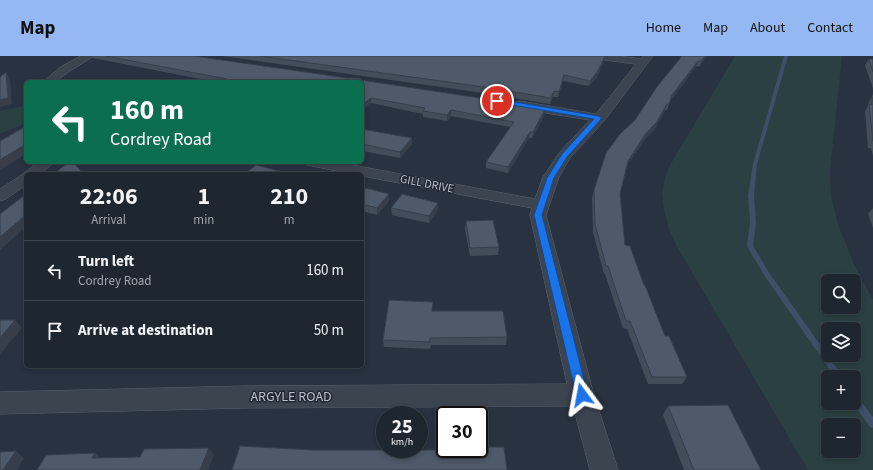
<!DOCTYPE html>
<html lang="en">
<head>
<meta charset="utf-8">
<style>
  body { margin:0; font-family:"Source Sans 3",sans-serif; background:#2b323c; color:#f1f3f6; height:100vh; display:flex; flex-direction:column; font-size:15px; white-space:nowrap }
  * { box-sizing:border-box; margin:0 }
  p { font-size:13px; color:#a1a5ab }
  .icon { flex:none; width:22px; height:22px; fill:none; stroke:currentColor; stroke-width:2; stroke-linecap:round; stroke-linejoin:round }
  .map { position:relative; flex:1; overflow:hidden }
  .details { position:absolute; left:24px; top:116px; width:340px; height:196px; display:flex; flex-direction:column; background:#1e2630; border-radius:6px; box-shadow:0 2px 6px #0003,0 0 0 1px #3c434c }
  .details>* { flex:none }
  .top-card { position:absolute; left:24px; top:24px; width:340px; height:84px; border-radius:6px; box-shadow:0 2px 6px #0003,0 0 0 1px #3c434c; background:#0b6e4f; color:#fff; overflow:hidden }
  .controls { position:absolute; left:821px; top:218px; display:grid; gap:8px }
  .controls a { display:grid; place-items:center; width:40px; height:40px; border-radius:6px; background:#1e2630; box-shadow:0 2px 6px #0003,0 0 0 1px #3c434c; font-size:20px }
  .speed { position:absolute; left:376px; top:350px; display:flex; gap:8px; font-size:20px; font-weight:700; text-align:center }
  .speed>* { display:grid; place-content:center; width:52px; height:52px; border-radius:50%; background:#1e2630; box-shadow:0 2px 6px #0003,0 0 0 1px #3c434c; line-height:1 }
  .speed small { font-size:10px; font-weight:400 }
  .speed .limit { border:2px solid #111; border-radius:6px; background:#fff; color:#111 }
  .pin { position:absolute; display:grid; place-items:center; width:34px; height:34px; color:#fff; margin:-17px; border:2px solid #fff; border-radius:50%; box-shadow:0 1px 4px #0007 }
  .me { position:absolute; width:44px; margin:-22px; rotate:347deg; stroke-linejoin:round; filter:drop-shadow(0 0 3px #0008) }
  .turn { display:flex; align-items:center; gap:14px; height:84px; padding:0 20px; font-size:18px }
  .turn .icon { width:52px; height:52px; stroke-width:2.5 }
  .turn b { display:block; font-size:28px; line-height:34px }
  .eta { display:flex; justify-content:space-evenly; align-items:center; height:68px; text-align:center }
  .eta b { font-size:24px; font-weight:700; line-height:28px }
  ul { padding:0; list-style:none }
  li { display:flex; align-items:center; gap:12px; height:60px; padding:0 20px; border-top:1px solid #3c434c }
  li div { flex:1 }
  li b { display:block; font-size:15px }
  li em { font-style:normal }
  header { display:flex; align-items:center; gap:24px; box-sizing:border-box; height:56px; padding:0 20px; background:#96b8f2; color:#111 }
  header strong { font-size:19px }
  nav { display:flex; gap:22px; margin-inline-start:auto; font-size:14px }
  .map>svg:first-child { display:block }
</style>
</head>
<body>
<header>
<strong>Map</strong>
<nav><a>Home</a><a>Map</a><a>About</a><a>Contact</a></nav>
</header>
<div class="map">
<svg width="873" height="414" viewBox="0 0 873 414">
  <rect width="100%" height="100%" fill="#283240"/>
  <g fill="#2b4042" fill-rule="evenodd">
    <path d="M735,0H842L830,115L831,141L839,171L854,208L873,244V414H808L676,189L669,173L664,154L662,137L665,122L670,109ZM828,225H854V251H828ZM828,273H854V299H828ZM828,321H854V347H828ZM828,369H854V395H828Z"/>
    <polygon points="26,49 26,67 0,78 0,55"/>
  </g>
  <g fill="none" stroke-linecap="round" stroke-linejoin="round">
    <g fill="#3f4f68" fill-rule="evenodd">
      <polygon points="784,0 788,0 757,108 754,140 756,166 753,190 768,215 843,321 835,321 764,219 747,190 750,166 748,140 753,108"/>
      <polygon points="854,339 857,340 873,361 873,372 870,371 853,347 854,347"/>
    </g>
    <g stroke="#5a626d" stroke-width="1">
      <g id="minor">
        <polygon points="81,0 94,0 67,17 55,26 43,26 59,12"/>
        <polygon points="591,0 620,0 641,3 643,0 653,0 604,65 570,102 559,121 546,159 594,339 618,414 590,414 573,350 245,352 0,358 0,336 245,330 567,328 530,159 532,152 362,120 362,118 352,118 307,109 305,106 336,106 535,143 543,121 559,97 590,64 520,53 516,52 514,49 516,46 520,45 596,58 636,8 596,3"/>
        <polygon points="38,106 54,106 41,118 26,118 26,129 6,143 0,145 0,133 23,118"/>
      </g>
    </g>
    <use href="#minor" fill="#3c4450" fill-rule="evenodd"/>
  </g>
  <g fill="#434d5a">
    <polygon points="92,0 194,0 361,24 545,58 532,82 529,82 508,117 486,112 486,106 510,71 451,60 447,65 423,61 423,58 371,47 362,26 216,26 93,2"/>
    <polygon points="223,0 605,0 604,5 597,21 589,30 563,25 558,41 553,41 550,48 483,37"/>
    <polygon points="682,0 707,0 699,11 696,10 686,24 670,45 667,54 665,54 654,74 644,84 626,111 620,138 625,189 644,229 665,280 687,321 682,328 648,328 627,273 623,272 605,218 604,218 593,176 592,142 594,134 635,64"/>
    <polygon points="869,3 873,3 873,33 865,9"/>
    <polygon points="873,38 873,100 871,92 868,92 865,55 868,50 868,48"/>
    <polygon points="362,73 412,88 400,102 362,95"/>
    <polygon points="362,131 389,138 389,145 377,159 362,155"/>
    <polygon points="438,147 438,154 429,167 392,159 391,152"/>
    <polygon points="873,152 873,172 868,158"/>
    <polygon points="466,165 499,191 498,199 470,200 465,173"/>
    <polygon points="433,255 507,281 506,289 431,289 430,293 384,291 383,284"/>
    <polygon points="668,350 761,414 684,414 663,359"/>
  </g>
  <g fill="#373e4a">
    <polygon points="605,0 604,5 597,21 589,30 590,25"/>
    <polygon points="705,0 707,0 699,11 701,5"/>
    <polygon points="698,5 696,10 670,45 667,54 672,39"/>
    <polygon points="6,16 10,22 12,48 0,51 0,44"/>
    <polygon points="564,19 563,25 558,41 559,36"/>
    <polygon points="554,35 553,41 550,48 551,42"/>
    <polygon points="371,42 371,47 362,55 362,49"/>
    <polygon points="667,48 665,54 654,74 644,84 625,112 628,105"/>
    <polygon points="546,52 545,58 532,82 533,76"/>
    <polygon points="451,54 451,60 447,65 447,59"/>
    <polygon points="530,76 529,82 508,117 508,111"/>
    <polygon points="412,82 412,88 400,102 400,96"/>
    <polygon points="26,88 26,98 0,114 0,104"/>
    <polygon points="81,115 82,118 77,118"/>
    <polygon points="279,115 280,118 275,118"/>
    <polygon points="389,138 389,145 377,159 377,152"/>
    <polygon points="438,147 438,154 429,167 429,160"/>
    <polygon points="26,159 26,171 0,194 0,181"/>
    <polygon points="15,264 22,272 0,298 0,282"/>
    <polygon points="209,392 214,399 208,414 200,414"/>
    <polygon points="16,395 24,402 17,414 3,414"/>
    <polygon points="95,397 102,404 92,402"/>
  </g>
  <g fill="#4e5969" stroke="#373e4a">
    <polygon points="106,0 194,0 347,22 360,22 361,24 546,52 533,76 530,76 508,111 486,106 514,66 451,54 447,59 423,55 425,52 371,42 362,49 362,26 223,26 227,23"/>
    <polygon points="260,0 605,0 598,15 590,25 564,19 559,36 554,35 551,42 484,31"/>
    <polygon points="682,0 705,0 701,5 698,5 688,18 672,39 669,48 667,48 656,67 646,77 628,105 620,138 625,189 630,190 644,229 645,229 665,280 669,280 687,321 652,321 630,265 626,265 608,210 606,210 595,168 594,134 606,97 620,78 635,64 656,32"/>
    <polygon points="869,3 873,3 873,16"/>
    <polygon points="6,16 8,42 0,44 0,21"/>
    <polygon points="872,42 873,42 873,85 869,48 872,49"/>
    <polygon points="26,70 26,88 0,104 0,85"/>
    <polygon points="362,73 412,82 400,96 362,88"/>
    <polygon points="69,106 73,106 81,115 77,118 53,118"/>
    <polygon points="256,109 279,115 275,118 244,118"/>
    <polygon points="362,131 389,138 377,152 362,148"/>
    <polygon points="26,138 26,159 0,181 0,158"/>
    <polygon points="402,138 438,147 429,160 391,152"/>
    <polygon points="493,164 499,191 470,192 466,165"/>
    <polygon points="389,244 433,246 432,255 503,255 507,281 430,282 430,286 383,284"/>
    <polygon points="0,264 15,264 0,282"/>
    <polygon points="728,349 761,414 694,414 668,350"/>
    <polygon points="240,390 313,394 436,394 436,391 445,391 445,393 479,393 479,391 504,391 507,414 232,414"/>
    <polygon points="209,392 200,414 37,414 46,399 95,397 92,402 140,401 144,393"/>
    <polygon points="16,395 3,414 0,414 0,396"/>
  </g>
  <polygon fill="#1a73e8" stroke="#114b97" points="497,43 598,60 602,62 567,101 554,122 542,159 588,339 586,343 582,345 578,343 576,339 534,159 547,122 562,98 594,63 495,46 495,44"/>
  <g text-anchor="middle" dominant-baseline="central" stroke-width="3" stroke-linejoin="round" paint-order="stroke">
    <g font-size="12" fill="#b9bfca" stroke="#212935">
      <text transform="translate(427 128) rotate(11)">GILL DRIVE</text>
    </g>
    <g font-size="14" fill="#b9bfca" stroke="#212935">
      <text x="291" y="341">ARGYLE ROAD</text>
    </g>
  </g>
</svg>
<div class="controls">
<a><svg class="icon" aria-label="search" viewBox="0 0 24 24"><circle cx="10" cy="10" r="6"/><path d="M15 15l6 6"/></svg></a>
<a><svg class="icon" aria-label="layers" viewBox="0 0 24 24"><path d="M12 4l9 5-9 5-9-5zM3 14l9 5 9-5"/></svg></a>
<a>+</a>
<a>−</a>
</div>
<div class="speed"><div>25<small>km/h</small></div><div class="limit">30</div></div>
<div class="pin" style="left:497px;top:45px;background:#d93025"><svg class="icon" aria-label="arrive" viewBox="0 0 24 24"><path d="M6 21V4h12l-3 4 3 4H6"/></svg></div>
<svg class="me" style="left:582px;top:339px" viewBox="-20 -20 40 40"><path d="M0-17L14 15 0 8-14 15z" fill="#1a73e8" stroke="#fff" stroke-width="4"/></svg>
<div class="top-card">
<div class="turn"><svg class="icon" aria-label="left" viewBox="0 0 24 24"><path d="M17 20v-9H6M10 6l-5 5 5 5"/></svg><div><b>160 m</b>Cordrey Road</div></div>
</div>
<section class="details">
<div class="eta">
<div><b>22:06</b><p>Arrival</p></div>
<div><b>1</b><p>min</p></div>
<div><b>210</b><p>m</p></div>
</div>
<ul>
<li><svg class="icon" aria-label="left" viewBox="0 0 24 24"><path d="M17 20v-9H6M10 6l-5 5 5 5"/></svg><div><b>Turn left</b><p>Cordrey Road</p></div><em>160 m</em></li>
<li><svg class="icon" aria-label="arrive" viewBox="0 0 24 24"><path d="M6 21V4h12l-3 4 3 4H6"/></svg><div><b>Arrive at destination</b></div><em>50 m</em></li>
</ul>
</section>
</div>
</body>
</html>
